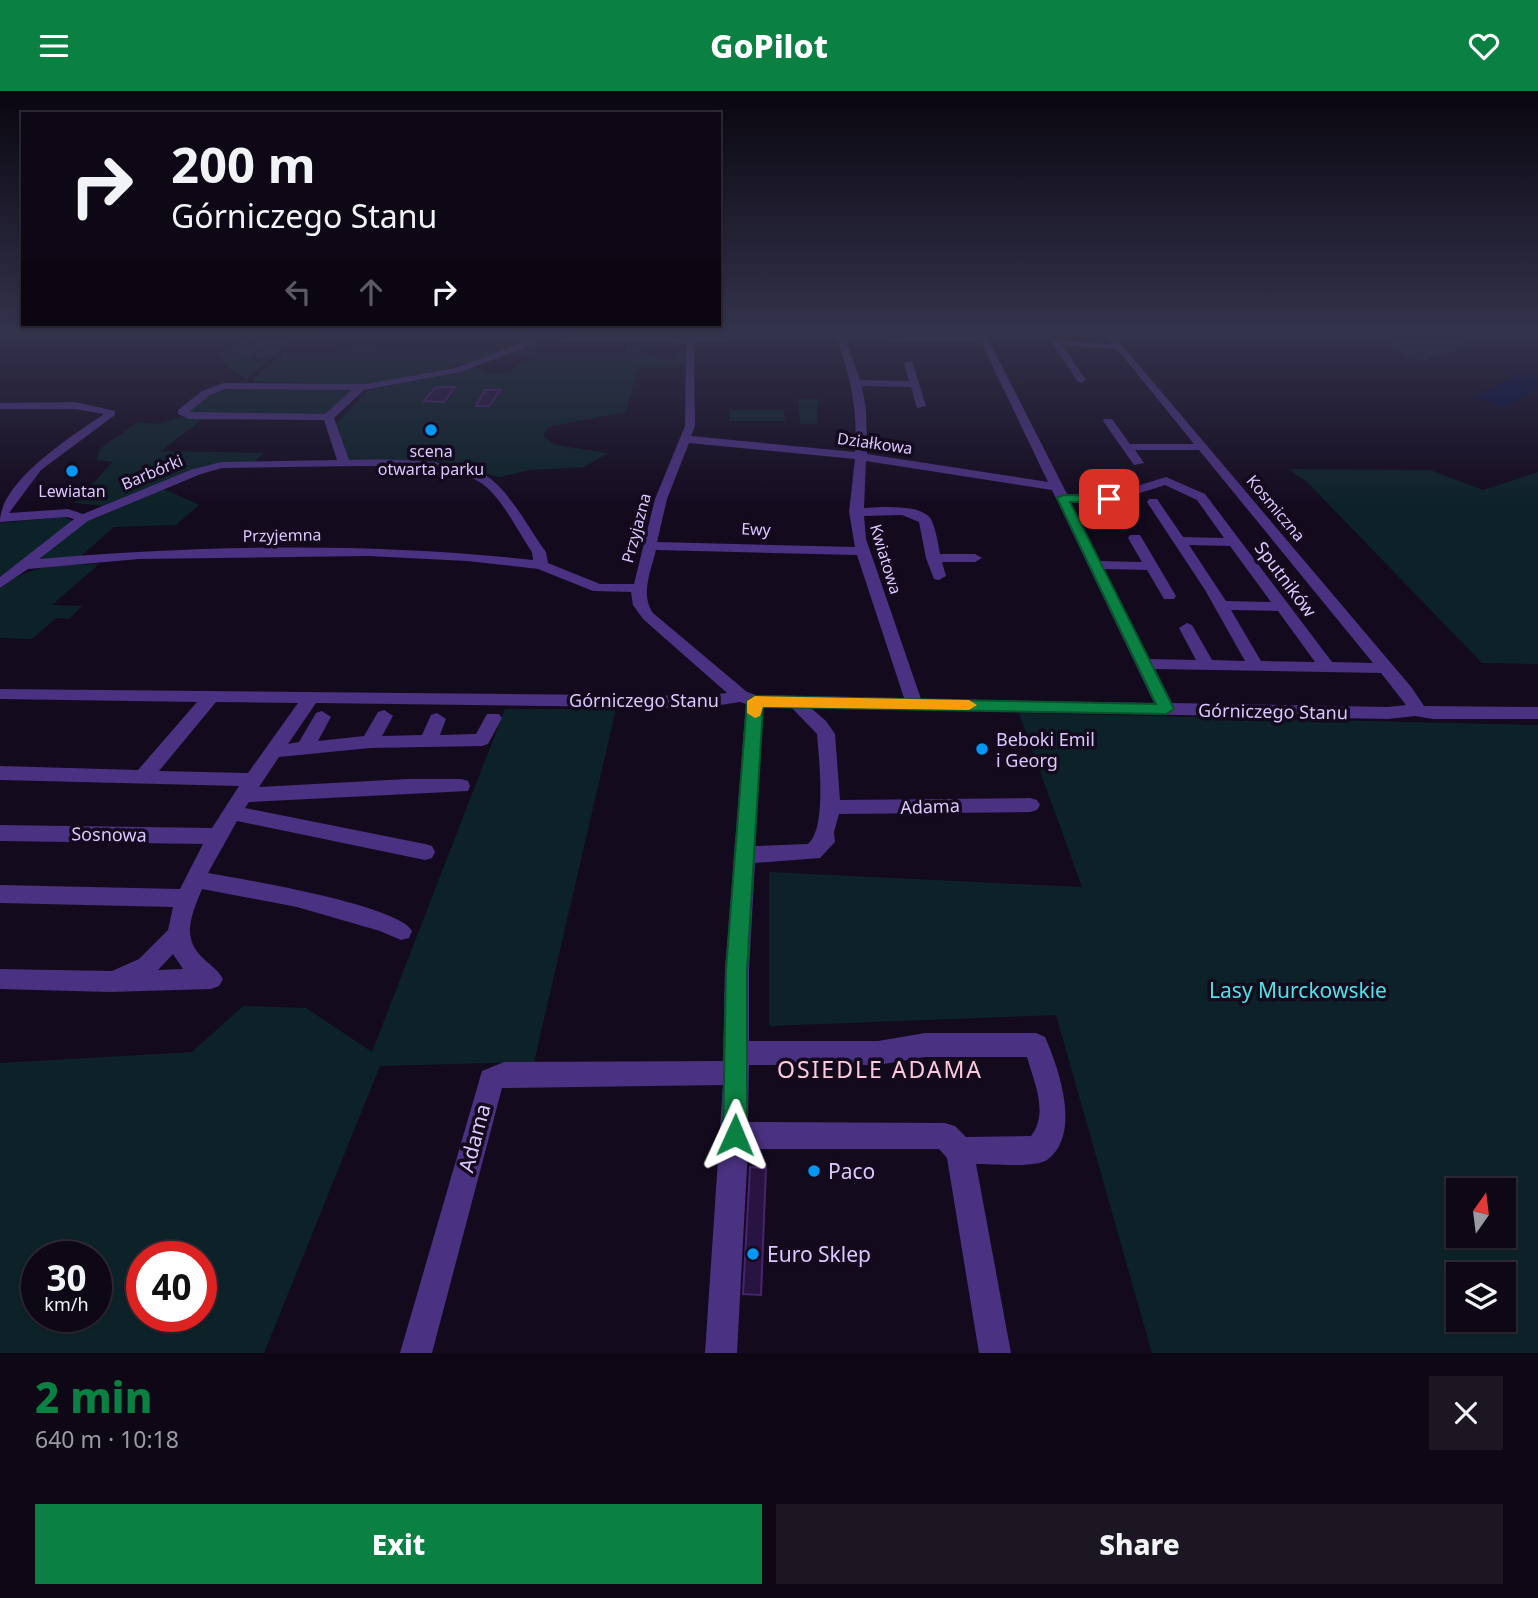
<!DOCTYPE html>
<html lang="en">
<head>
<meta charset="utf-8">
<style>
  body { margin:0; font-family:"Noto Sans",sans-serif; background:#1c1623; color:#f1f3f6; height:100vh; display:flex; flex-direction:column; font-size:26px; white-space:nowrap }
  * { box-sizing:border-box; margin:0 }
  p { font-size:23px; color:#9b9aa1 }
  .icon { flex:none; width:38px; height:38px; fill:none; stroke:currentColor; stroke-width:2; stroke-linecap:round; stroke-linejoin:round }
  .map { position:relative; height:1262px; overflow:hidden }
  .sheet { display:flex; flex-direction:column; background:#0e0816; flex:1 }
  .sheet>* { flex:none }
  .guide { position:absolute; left:21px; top:21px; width:700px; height:214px; border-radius:0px; box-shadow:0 2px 5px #0004,0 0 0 2px #2e2935; background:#0e0816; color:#f1f3f6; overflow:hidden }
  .needle { width:46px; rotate:14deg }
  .controls { position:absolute; left:1446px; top:1087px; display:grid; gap:14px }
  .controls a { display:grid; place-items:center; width:70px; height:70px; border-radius:0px; background:#0e0816; box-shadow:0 2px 5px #0004,0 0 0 2px #2e2935; font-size:35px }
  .speed { position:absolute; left:21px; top:1150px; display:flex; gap:14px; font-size:35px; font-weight:700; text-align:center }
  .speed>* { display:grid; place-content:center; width:91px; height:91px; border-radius:50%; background:#0e0816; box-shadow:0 2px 5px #0004,0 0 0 2px #2e2935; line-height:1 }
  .speed small { font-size:18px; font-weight:400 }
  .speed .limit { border:10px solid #d22; background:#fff; color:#111 }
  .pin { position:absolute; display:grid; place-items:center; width:60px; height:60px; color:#fff; margin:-30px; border-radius:14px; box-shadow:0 4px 10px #0006 }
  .me { position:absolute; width:77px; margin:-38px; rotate:1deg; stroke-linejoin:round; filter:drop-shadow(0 0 5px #0008) }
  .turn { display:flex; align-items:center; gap:24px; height:147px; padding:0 35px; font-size:32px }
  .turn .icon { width:91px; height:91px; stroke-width:2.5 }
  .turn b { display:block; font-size:49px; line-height:60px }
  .lanes { display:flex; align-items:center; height:66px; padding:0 35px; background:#0003; justify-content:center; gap:35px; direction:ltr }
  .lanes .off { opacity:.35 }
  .round { display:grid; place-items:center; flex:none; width:74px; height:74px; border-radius:0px; background:#1c1623 }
  .summary { display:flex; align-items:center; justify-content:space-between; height:119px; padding:0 35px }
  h1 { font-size:42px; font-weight:800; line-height:52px; color:#0b8043 }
  .primary-button { display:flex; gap:14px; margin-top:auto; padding:14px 35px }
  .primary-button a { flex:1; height:80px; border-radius:0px; background:#0b8043; color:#fff; font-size:28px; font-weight:800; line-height:80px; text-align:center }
  .primary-button a+a { background:#1c1623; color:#f1f3f6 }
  header { display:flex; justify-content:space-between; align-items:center; height:91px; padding:0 35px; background:#0b8043; color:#fff; font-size:32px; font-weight:800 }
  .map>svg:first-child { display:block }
</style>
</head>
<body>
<header><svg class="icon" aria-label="menu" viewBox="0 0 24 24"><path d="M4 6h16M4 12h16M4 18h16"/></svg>GoPilot<svg class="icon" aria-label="heart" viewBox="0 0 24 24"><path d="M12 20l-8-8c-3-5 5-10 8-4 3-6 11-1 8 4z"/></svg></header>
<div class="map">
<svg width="1538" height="1262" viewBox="0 0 1538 1262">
  <rect width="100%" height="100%" fill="#130a1e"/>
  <g fill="#0d2228" fill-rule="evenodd">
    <polygon points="244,240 281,240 273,247 276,251 298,246 268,270 255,265 261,257 257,256 251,265 242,269 267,271 246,288 224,272 222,262 243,247 235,246"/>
    <polygon points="1170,240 1471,240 1478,245 1469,256 1428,267 1430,269 1419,269 1424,273 1420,274 1368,241"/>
    <polygon points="539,254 546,254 539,256 537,261 627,261 629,257 625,256 626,254 641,255 615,271 643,255 652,257 636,261 670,269 678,263 685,265 685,276 638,276 626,321 548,336 543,345 555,354 608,362 584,376 529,379 499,386 441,372 444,369 435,371 348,369 335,334 369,299 472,275 488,282 509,282 517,274 535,268 513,261"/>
    <polygon points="351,257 372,257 506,260 440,280 369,294 254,290 254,287 286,261 335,262"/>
    <polygon points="224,298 356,298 331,323 187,323 187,318 208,303"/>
    <polygon points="798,308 817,308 818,333 800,333"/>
    <polygon points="730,319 784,319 785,330 729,330"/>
    <polygon points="178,327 204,327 161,360 264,362 252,372 226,373 105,415 74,412 113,371 97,369 100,358 137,331 155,333"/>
    <polygon points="1289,378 1430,379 1483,399 1538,381 1538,573 1482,572 1308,392"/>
    <polygon points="164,398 199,414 176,434 114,436 81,465 36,469 79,434"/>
    <polygon points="65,426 73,431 0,489 0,432"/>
    <path d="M99,473L52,514L82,515L69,528L56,527L32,548L0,547V498C32,471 60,475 99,473Z"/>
    <path d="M505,618H616L534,971L380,975L264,1262H0V972L192,961L243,915L306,917L372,961ZM37,1166H96V1225H37ZM142,1166H201V1225H142Z"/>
    <path d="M1019,622L1538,634V1262H1152L1056,924L769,935V781L1082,796ZM1458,1099H1503V1144H1458ZM1458,1183H1503V1228H1458Z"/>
  </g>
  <polygon fill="#050a3c" points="1518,282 1538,287 1538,296 1505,316 1473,307"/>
  <g fill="#291441" stroke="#47246f" stroke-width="2">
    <polygon points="440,296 455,296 444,311 424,310 435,297"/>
    <polygon points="485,299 500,299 489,315 476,315"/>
    <polygon points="750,1076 766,1077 761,1204 743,1203"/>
  </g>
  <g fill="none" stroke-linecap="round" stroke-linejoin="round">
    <path fill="#4a3181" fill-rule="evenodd" d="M307,240L687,246L693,240H701L696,246L819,240L842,244L978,245L976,240H984L1067,403L1108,404L1166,386L1205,403L1332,571L1373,572L1199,359H1135L1144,372L1134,374L1103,330L1104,328H1112L1130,353H1194L1117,258L1063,255L1086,289L1081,292L1078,291L1052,252L1056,249L1112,253L1102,240L1305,241L1302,246H1115L1412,597L1424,615L1538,616V628H1433L1415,625L1388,628L811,617L826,630L835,643L840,709L1030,707L1037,709L1040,714L1037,719L1030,721L839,723L834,741L835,751L820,767L755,772L749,879V950H878L925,942H1036L1045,946C1059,978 1082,1043 1047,1069C1035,1077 992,1073 976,1073L1011,1262H979L947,1067L939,1058H748L737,1262H705L723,994L502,997L432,1262H400L482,980L504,971L723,970L725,879L746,613L740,611L701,617L316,612L288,653L299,651L316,622L322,620L331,626L318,650L364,645L378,621L384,619L393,625L382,645L422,644L431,624L437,622L446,628L440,644L476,643L487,623H499L502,627L488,653L482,655L370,657L279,666L259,696L407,688H461L468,690L470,695L468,700L249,711L245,717L425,753L432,755L435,761L432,767L425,769L237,730L208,782C242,788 399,814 412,840L409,847L401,849L380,840L297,816L202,798C192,823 180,847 204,868C211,875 218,879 223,888L219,895L211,898L109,901L0,898V878L112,880L139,868L168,839L173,816L0,812V794L180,798L203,753L0,750V734L212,737L239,695L0,689V675L138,679L197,611L0,608V598L701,605L727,602L643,528L633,514L631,501L593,500L538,478L467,470L368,465L139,468L28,478L0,497V486L74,428L67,426L0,431C0,390 72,345 104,323L75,318H0V312L75,311L115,320V324L41,379L9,422L68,418L83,423L193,378L222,371L337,369L324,329L189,328L178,323V319L202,300L224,292L367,293L455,277L527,250L311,243ZM825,245L837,249C851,286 858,321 855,361L691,345L695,335L694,252ZM536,250L686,252L685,335L655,408L634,493H600L548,472L546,461C529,438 513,406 491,388C466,367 382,368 349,369L334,327L364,299L460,281L535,253ZM846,250L981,251L1048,391L867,363L866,319L862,295L911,296L917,317L926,315L912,270L904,272L909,290L860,289ZM225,298L352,299L325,323L189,321L210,304ZM689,352L855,368L849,421L855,456L657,451L667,408ZM866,370L1052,399L1154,612L921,608L866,448L864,425L902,424L919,431L926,467L934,488L939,489L946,485L942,471H975L982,467L975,463H940C938,452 936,440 932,430C924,412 880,416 864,417ZM359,375C391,376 454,373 481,392C501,405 518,441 532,461L533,469C369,451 203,454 39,468L88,430L201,383L222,377ZM1165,394L1197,409L1224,447L1183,446L1157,408H1149L1147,411L1205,499L1245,570L1212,569L1192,534L1187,532L1179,537L1196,569L1149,568L1104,478L1147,479L1164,508H1174L1176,505L1140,444H1130L1128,447L1142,471L1100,470L1070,411L1109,412ZM1189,454L1230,455L1271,511L1226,510ZM656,459L857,464L904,607L756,604L747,601L653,522C640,503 651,480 656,459ZM1231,519L1278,520L1315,571L1261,570ZM1155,578L1381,582L1406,614L1388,616L1172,612ZM216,611L298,612L248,682L159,680ZM763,616H791L817,643C819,668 827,738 808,753L755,755ZM173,863L183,878L158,879ZM925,966H1027C1034,991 1049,1022 1031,1045L966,1046L955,1035L945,1032L748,1031L749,974H878Z"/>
  </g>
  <linearGradient id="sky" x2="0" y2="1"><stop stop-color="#0a0610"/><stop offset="0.58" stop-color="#33334c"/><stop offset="1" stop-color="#33334c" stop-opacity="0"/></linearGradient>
  <rect width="1538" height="416" fill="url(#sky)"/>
  <polygon fill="#0b8043" stroke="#07532c" stroke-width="2" points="1063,404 1109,405 1115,408 1109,411 1070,411 1174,618 1166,623 763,616 747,879 747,1044 743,1052 735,1056 726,1052 723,1044 726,879 747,610 755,605 1156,613 1057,407"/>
  <polygon fill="#f59e0b" points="755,605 969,609 977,614 969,619 763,616 760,625 755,627 747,622 747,610"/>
  <g fill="#0098f2" stroke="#130a1e" stroke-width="2.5">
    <circle cx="431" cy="339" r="7"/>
    <circle cx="72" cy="380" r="7"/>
    <circle cx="982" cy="658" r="7"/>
    <circle cx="814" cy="1080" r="7"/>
    <circle cx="753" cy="1163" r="7"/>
  </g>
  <g text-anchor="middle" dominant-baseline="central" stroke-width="7" stroke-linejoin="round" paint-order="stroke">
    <g font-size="16" fill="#ddc7ff" stroke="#130a1e">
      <text transform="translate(875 352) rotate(8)">Działkowa</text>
      <text transform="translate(152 381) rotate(-23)">Barbórki</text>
      <text transform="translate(1276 417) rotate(50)">Kosmiczna</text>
      <text transform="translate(636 437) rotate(-75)">Przyjazna</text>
      <text transform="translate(756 438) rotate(3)">Ewy</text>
      <text transform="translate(282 444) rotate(-1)">Przyjemna</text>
      <text transform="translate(886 468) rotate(73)">Kwiatowa</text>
    </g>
    <g font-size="16" fill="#ddc7ff" stroke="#130a1e">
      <text x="431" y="360">scena<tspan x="431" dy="18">otwarta parku</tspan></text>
      <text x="72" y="400">Lewiatan</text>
    </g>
    <g font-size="18" fill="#ddc7ff" stroke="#130a1e">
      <text transform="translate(1286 488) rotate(53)">Sputników</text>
      <text x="644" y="609">Górniczego Stanu</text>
      <text transform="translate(1273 620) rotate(1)">Górniczego Stanu</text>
      <text transform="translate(930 715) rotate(-2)">Adama</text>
      <text transform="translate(109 743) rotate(1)">Sosnowa</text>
    </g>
    <g font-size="18" fill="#ddc7ff" stroke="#130a1e" text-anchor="start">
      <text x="996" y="648">Beboki Emil<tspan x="996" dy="21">i Georg</tspan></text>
    </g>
    <g font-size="21" fill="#49e5e9" stroke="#130a1e">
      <text x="1298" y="899">Lasy Murckowskie</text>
    </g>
    <g font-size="21" fill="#ddc7ff" stroke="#130a1e">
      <text transform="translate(474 1047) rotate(-75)">Adama</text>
    </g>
    <g font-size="21" fill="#ddc7ff" stroke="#130a1e" text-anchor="start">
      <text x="828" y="1080">Paco</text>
      <text x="767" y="1163">Euro Sklep</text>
    </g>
    <g font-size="23" letter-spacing="2" fill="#ffc9dd" stroke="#130a1e">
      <text x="880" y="978">OSIEDLE ADAMA</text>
    </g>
  </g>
</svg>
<div class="controls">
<a><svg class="needle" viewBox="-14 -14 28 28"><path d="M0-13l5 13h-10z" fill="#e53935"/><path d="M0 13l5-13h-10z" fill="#9b9aa1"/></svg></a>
<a><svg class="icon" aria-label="layers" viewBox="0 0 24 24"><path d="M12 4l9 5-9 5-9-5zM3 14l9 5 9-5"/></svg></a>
</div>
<div class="speed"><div>30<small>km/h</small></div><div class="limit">40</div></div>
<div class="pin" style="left:1109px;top:408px;background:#d93025"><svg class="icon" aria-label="arrive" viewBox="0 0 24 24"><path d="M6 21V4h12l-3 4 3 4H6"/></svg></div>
<svg class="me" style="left:735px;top:1044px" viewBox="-20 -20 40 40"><path d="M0-17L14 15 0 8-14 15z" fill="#0b8043" stroke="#fff" stroke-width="4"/></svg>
<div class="guide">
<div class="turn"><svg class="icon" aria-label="right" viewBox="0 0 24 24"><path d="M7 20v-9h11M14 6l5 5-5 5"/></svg><div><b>200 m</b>Górniczego Stanu</div></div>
<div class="lanes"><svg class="icon off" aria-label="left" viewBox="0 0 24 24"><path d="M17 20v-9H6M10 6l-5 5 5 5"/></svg><svg class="icon off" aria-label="ahead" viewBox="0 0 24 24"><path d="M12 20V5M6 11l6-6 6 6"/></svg><svg class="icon" aria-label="right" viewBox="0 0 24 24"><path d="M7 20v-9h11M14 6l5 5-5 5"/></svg></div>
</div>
</div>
<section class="sheet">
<div class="summary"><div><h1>2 min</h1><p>640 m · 10:18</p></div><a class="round"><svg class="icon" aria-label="close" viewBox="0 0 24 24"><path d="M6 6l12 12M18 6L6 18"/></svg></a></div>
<div class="primary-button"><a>Exit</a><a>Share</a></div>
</section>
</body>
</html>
